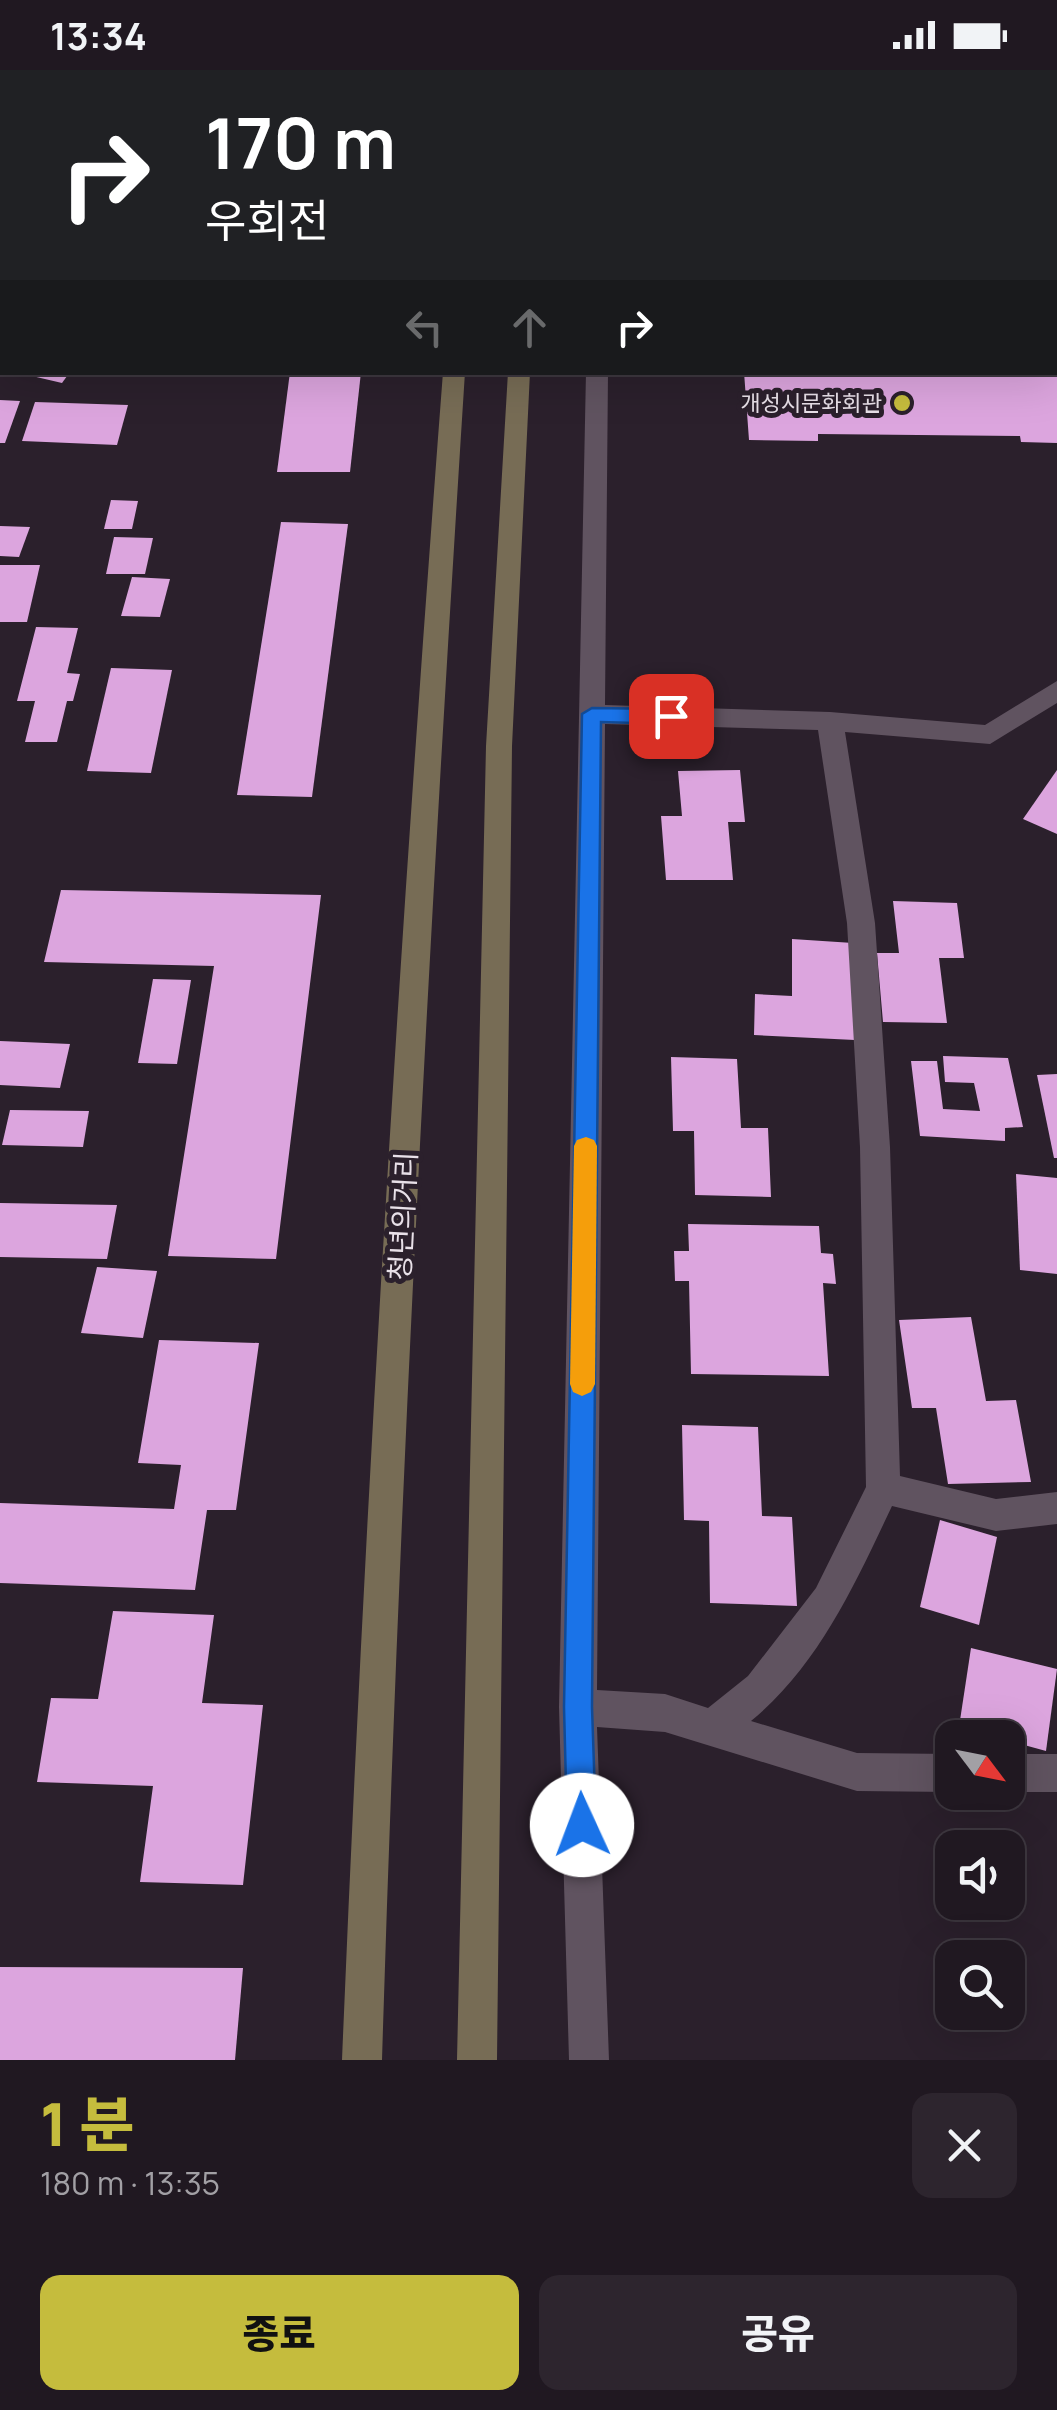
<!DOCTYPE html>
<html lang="ko">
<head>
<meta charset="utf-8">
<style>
  body { margin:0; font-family:Manrope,"Noto Sans KR",sans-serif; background:#2d252e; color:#f1f3f6; height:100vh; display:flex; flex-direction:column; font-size:38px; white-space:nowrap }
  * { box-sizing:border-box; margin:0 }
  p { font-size:32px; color:#a2a0a5 }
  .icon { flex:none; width:55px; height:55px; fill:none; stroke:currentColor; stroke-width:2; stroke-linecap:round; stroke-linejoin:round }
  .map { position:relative; height:1990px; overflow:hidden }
  .details { display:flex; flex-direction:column; background:#201821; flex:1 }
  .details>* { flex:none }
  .hud { position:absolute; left:0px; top:0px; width:1058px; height:305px; box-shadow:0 10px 40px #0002,0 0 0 2px #3d373f; background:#202124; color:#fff; overflow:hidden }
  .needle { width:65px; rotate:122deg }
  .buttons { position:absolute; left:935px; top:1650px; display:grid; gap:20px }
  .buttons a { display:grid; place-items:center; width:90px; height:90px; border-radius:20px; background:#201821; box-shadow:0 10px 40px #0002,0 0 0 2px #3d373f; font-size:50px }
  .pin { position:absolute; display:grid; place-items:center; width:85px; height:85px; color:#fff; margin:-42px; border-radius:20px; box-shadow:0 5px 15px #0006 }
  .me { position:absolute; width:110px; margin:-55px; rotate:358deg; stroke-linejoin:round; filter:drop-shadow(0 0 8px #0008) }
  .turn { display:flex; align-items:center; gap:35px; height:210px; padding:0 40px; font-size:45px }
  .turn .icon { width:130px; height:130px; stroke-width:2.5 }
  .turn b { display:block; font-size:70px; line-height:85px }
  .lanes { display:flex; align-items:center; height:95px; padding:0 40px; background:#0003; justify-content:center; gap:50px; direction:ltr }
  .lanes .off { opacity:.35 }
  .round { display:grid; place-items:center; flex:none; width:105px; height:105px; border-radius:20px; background:#2d252e }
  .overview { display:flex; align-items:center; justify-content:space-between; height:170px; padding:0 40px }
  h1 { font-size:60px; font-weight:800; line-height:75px; color:#c5bc3d }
  .primary-button { display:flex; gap:20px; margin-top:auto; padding:20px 40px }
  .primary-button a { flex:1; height:115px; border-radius:20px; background:#c5bc3d; color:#111; font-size:40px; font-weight:800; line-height:115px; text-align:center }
  .primary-button a+a { background:#2d252e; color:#f1f3f6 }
  .status { display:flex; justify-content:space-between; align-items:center; height:70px; padding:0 50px; background:#201821; direction:ltr }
  .status svg { height:28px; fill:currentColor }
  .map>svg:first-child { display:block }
</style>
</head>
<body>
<div class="status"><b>13:34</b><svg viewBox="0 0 49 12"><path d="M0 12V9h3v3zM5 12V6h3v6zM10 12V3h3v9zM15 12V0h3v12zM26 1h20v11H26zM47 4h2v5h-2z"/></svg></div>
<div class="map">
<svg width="1057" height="1990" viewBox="0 0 1057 1990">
  <rect width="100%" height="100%" fill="#2b202c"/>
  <g fill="#dca5de">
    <polygon points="15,302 70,302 62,313"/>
    <polygon points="290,302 361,302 350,402 277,402"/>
    <polygon points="744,302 1057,302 1057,373 1021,372 1020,366 818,364 818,371 749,370"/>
    <polygon points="0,330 20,331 5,373 0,373"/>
    <polygon points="35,332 128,335 117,375 22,371"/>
    <polygon points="111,430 138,431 132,459 104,459"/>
    <polygon points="281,452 348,454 312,727 237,725"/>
    <polygon points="0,456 30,457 19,487 0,486"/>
    <polygon points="114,467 153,468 145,504 106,504"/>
    <polygon points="0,495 40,495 27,552 0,552"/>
    <polygon points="132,507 170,509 160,547 121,546"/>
    <polygon points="36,557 78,558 67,603 80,604 73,631 67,631 57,672 25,672 35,631 17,631"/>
    <polygon points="111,598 172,600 151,703 87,701"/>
    <polygon points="740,700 745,752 728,752 733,810 666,810 661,746 682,746 678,701"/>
    <polygon points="1057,700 1057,764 1023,749"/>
    <polygon points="61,820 321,825 276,1189 168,1186 214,896 44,892"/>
    <polygon points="893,831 957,833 964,888 939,888 947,953 883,952 877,883 899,883"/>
    <polygon points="792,869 853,873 855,970 754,965 755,924 792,926"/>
    <polygon points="153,909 191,910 177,994 138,993"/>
    <polygon points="0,971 70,974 60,1018 0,1015"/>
    <polygon points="943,986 1008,988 1023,1057 1005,1058 1005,1071 920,1066 911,991 937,991 943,1039 980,1041 974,1013 945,1012"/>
    <polygon points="671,987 737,989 741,1058 768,1058 771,1127 695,1125 694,1061 673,1061"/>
    <polygon points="1057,1004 1057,1088 1054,1088 1037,1005"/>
    <polygon points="10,1040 89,1041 83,1077 2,1075"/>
    <polygon points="1016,1104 1057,1108 1057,1204 1020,1200"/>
    <polygon points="0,1133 117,1135 107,1189 0,1187"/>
    <polygon points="688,1154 819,1156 821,1183 833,1184 836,1214 823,1213 829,1306 691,1304 689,1211 675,1211 674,1181 689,1181"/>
    <polygon points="97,1197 157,1201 143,1268 81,1263"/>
    <polygon points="971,1247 986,1331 1016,1330 1031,1412 948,1414 936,1338 912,1338 899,1250"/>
    <polygon points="159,1270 259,1273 236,1440 207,1440 195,1520 0,1513 0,1433 174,1439 181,1395 138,1393"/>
    <polygon points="682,1355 758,1357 762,1446 792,1447 797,1536 710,1533 709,1451 684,1450"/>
    <polygon points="940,1450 997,1467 979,1555 920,1537"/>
    <polygon points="113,1541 214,1545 202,1633 263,1635 243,1815 140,1812 153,1716 37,1712 51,1628 98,1629"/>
    <polygon points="971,1578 1057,1599 1046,1681 959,1657"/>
    <polygon points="0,1897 243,1898 235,1990 0,1990"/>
  </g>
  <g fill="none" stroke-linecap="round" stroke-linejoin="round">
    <g fill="#605360" fill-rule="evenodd">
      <polygon points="884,0 923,0 925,2 886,2"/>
      <rect x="1055" y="26" width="2" height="12"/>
      <path d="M586,302H608L605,635L830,642L985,655L1057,611V633L990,674L845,662L875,853L890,1077L900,1406L996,1429L1057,1422V1454L996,1461L892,1436C855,1514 819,1595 751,1651L857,1683L952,1684V1722L857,1721L665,1662L597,1657L609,1990H569L559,1637ZM605,654L818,660L847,853L860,1077L866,1417L816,1518L748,1606L708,1638L665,1624L597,1620Z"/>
      <rect x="1008" y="1684" width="49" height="38"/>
    </g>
    <g fill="#776c55" fill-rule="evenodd">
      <polygon points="544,0 564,0 564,2 545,2"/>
      <path d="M443,302H465C429,864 399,1427 382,1990H342C365,1427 400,864 443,302Z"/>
      <polygon points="508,302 530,302 512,676 497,1990 457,1990 486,676"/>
    </g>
  </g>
  <polygon fill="#1a73e8" stroke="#114b97" stroke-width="2.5" points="592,638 671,639 681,646 671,654 601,652 592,1637 596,1755 592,1765 582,1769 571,1765 567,1755 564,1637 582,644"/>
  <polygon fill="#f59e0b" points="586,1067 594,1070 597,1076 595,1314 591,1322 582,1326 573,1322 570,1314 574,1076 577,1070"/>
  <circle fill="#c5bc3d" stroke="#2b202c" stroke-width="4" cx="902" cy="333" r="10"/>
  <g text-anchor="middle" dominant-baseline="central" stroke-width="10" stroke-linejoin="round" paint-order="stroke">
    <g font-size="22" fill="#e8e0e8" stroke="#2b202c" text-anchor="end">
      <text x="882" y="333">개성시문화회관</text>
    </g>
    <g font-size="28" fill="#e8e0e8" stroke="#2b202c">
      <text transform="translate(402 1146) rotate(-87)">청년의거리</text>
    </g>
  </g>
</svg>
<div class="buttons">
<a><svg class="needle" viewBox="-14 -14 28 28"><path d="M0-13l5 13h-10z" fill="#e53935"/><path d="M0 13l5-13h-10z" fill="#a2a0a5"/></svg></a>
<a><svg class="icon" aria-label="sound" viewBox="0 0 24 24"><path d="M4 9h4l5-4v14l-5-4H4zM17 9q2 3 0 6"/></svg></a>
<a><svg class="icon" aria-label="search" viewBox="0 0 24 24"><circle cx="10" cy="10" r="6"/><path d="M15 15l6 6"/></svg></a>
</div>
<div class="pin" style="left:671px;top:646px;background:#d93025"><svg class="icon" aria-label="arrive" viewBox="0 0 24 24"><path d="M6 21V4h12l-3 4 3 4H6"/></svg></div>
<svg class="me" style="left:582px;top:1755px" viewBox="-20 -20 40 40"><circle r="19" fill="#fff"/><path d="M0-13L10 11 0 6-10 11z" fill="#1a73e8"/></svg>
<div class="hud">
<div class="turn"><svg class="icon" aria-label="right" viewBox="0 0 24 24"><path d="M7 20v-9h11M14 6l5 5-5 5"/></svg><div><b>170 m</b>우회전</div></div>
<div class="lanes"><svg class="icon off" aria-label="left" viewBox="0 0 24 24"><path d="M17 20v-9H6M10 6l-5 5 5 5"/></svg><svg class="icon off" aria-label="ahead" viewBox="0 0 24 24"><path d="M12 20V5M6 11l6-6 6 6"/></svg><svg class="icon" aria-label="right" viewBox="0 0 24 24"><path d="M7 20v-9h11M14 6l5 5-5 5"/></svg></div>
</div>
</div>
<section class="details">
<div class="overview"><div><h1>1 분</h1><p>180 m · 13:35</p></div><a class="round"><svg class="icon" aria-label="close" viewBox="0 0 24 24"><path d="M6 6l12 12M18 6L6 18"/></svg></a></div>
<div class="primary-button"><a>종료</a><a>공유</a></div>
</section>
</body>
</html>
